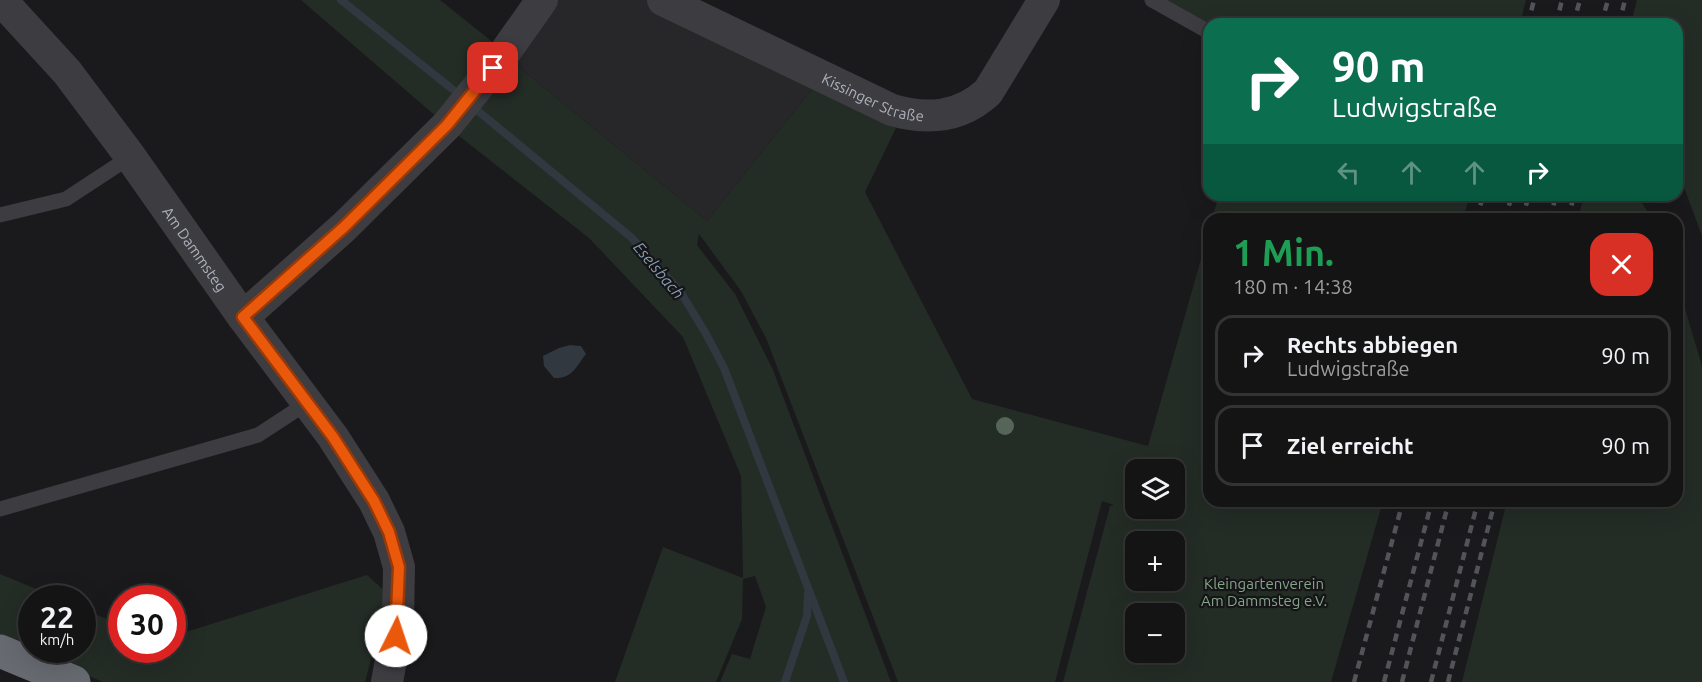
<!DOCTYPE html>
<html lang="de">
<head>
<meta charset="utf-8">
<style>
  body { margin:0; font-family:Ubuntu,sans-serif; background:#1d1d1e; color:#f1f3f6; height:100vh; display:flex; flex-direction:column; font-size:22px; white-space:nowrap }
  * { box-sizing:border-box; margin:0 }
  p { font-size:20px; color:#9d9ea0 }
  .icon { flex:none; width:33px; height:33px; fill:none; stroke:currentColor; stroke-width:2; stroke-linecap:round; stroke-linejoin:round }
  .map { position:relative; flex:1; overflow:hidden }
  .sheet { position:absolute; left:1203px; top:213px; width:480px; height:294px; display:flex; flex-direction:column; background:#141415; border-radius:18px; box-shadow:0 6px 24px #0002,0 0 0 2px #333334 }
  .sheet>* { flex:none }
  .top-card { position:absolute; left:1203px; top:18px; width:480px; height:183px; border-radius:18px; box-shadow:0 6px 24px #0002,0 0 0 2px #333334; background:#0b6e4f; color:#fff; overflow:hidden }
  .fabs { position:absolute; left:1125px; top:459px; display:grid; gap:12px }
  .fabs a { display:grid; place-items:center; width:60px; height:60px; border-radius:12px; background:#141415; box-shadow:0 6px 24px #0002,0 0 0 2px #333334; font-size:30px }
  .speed { position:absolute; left:18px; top:585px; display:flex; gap:12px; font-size:30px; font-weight:700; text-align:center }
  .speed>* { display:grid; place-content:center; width:78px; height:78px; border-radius:50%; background:#141415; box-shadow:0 6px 24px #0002,0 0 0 2px #333334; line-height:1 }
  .speed small { font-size:15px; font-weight:400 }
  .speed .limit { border:9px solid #d22; background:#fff; color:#111 }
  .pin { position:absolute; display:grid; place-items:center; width:51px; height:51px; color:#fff; margin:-26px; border-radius:12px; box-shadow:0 3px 9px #0006 }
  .me { position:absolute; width:66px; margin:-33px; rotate:4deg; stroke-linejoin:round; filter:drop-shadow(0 0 4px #0008) }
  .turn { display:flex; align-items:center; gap:21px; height:126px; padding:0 30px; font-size:27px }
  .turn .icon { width:78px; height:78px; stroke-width:2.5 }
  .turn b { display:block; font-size:42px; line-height:51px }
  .lanes { display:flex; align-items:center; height:57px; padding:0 30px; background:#0003; justify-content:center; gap:30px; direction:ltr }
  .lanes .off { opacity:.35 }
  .round { display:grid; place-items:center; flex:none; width:63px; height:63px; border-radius:18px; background:#1d1d1e }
  .overview { display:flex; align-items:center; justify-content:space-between; height:102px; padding:0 30px }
  h1 { font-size:36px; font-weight:700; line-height:45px; color:#1e9e55 }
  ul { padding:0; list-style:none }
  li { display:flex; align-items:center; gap:18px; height:81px; margin:0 12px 9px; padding:0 18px; border:3px solid #333334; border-radius:18px }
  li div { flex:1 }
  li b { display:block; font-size:22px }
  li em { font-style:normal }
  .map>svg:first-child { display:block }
</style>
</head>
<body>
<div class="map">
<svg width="1702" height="682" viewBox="0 0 1702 682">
  <rect width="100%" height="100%" fill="#1a1a1c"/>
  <polygon fill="#272629" points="556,0 649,0 816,84 707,221 514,63"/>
  <g fill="#242c26" fill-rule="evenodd">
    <polygon points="301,0 440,0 495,44 438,118"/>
    <polygon points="1158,0 1526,0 1520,24 1209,24"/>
    <polygon points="1637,0 1702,0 1702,236 1681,179 1677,178 1677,24 1631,24"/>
    <path d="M514,63L707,221L816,84L896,128L865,192L972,399L1148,446L1209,231V501H1383L1331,682H1063L1110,506L1114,505L1102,501L1055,682H898L766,338L741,291L699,234L697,245L735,294L773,370L891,682H720L732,654L750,659L766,607L755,576L743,579L742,619L716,682H615L663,547L743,578L741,476L683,337L589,238L454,132ZM1136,470H1174V508H1136ZM1136,542H1174V580H1136ZM1136,614H1174V652H1136Z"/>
    <polygon points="1219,195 1470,195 1463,219 1212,219"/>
    <polygon points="1584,195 1636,195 1653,219 1578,219"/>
    <polygon points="1677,282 1702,366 1702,682 1462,682 1507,501 1677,501"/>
    <polygon points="0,574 58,598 32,598 32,650 82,650 83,609 121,625 122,650 172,650 173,636 367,575 388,594 365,682 103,682 0,639"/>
  </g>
  <path fill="#313840" d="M570,345L581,346L586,354C576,367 572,379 554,378L544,366L543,356L559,348Z"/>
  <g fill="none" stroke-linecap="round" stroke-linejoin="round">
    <g stroke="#313840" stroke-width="8">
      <polyline points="341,0 462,97"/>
      <polyline points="472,106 632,238 681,293 705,332 724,368 844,682"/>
      <polyline points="785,682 807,616 808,593"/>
    </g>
    <g stroke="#3c3c41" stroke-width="15">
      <polyline points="1152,0 1209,32"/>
      <polyline points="0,215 66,199 130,157"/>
      <polyline points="0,509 258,435 307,403"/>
    </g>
    <g stroke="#3c3c41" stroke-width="32">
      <path id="s1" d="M1,0L67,72L127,152L243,317L333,437L374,501L389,532L399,567L398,621L387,682"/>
      <path id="s2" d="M663,0L892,110C927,120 960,118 988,92L1044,0"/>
      <polyline points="243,317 344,227 447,125 501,58 542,0"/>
    </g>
    <polyline stroke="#686a72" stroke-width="33" points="0,651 74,682"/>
    <g stroke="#53545a" stroke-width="4.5" stroke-dasharray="8 6" stroke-linecap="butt">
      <polyline points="1528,24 1534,0"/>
      <polyline points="1556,24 1562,0"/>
      <polyline points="1573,24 1580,0"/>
      <polyline points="1601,24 1608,0"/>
      <polyline points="1619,24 1625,0"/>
      <polyline points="1477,219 1483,195"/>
      <polyline points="1505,219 1512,195"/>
      <polyline points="1522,219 1529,195"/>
      <polyline points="1550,219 1556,195"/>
      <polyline points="1568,219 1574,195"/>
      <polyline points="1354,682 1403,501"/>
      <polyline points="1384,682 1432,501"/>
      <polyline points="1402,682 1449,501"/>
      <polyline points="1431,682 1478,501"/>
      <polyline points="1448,682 1495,501"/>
    </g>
  </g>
  <circle fill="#556658" cx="1005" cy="426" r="9"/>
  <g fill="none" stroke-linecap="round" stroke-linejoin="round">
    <g stroke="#983908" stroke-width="15">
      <polyline id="route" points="396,636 399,567 389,532 374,501 333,437 243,317 344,227 447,125 493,68"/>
    </g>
    <use href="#route" stroke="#ea580c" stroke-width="10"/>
  </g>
  <g text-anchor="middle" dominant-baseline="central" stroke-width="4.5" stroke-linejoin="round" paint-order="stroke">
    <g font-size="15" fill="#aeb1bb" stroke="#151517">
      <text stroke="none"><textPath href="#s2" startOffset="232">Kissinger Straße</textPath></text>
      <text stroke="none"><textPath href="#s1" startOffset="316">Am Dammsteg</textPath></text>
    </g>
    <g font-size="15" fill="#86a48a" stroke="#151517">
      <text x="1264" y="583">Kleingartenverein<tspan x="1264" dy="17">Am Dammsteg e.V.</tspan></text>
    </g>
    <g font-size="16" font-style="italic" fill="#889cb3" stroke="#151517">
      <text transform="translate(659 270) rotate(50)">Eselsbach</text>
    </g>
  </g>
</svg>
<div class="fabs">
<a><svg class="icon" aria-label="layers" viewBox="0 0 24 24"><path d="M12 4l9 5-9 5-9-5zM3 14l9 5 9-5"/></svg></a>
<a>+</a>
<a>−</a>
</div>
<div class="speed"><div>22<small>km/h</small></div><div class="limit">30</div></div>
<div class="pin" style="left:493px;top:68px;background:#d93025"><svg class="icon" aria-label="arrive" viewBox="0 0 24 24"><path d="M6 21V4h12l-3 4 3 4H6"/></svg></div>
<svg class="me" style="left:396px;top:636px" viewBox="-20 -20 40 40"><circle r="19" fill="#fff"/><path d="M0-13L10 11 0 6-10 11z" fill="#ea580c"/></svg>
<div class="top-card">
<div class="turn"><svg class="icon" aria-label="right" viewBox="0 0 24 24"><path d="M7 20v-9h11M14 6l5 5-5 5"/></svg><div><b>90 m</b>Ludwigstraße</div></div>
<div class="lanes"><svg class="icon off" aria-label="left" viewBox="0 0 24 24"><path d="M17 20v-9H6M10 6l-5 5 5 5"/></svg><svg class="icon off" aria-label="ahead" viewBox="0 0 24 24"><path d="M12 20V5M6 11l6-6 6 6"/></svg><svg class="icon off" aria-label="ahead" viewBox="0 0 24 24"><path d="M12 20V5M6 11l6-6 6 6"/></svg><svg class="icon" aria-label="right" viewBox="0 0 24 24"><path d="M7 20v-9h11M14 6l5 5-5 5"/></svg></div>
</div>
<section class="sheet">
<div class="overview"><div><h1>1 Min.</h1><p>180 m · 14:38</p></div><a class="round" style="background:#d93025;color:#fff"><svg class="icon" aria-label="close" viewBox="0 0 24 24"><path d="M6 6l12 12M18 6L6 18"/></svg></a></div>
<ul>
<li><svg class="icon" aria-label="right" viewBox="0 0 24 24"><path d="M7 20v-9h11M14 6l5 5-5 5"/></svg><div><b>Rechts abbiegen</b><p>Ludwigstraße</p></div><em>90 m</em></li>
<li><svg class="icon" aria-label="arrive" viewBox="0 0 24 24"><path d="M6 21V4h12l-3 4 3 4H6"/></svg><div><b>Ziel erreicht</b></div><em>90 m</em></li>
</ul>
</section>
</div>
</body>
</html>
